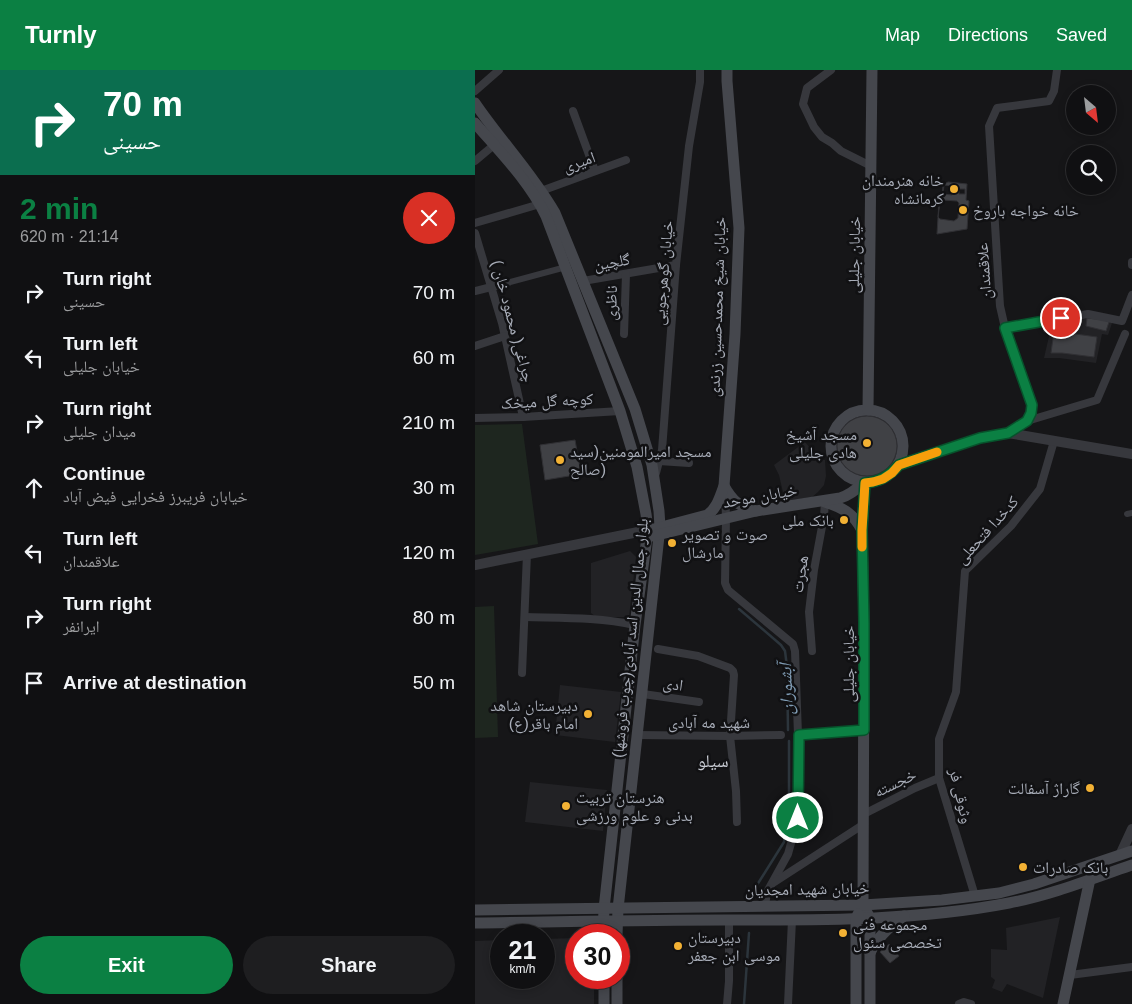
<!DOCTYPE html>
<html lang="en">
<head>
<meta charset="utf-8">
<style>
  body { margin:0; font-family:Helvetica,"Noto Naskh Arabic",sans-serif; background:#1e1e20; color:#f1f3f6; height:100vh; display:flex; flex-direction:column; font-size:19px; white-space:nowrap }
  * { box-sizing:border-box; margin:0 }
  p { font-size:16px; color:#9c9d9f }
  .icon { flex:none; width:28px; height:28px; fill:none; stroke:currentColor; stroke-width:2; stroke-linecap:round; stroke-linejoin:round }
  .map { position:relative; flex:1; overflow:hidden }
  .panel { display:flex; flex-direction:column; background:#101012; width:475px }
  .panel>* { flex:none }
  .top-card { background:#0b6e4f; color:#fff; overflow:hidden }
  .needle { width:32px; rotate:152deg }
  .fabs { position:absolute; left:591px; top:15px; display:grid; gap:10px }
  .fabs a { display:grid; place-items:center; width:50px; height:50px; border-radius:50%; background:#101012; box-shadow:0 2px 8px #0003,0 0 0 1px #303032; font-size:25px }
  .speed { position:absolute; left:15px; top:854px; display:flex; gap:10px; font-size:25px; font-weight:700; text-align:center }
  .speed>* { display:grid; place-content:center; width:65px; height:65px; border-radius:50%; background:#101012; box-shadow:0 2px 8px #0003,0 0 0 1px #303032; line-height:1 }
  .speed small { font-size:12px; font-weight:400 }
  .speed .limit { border:8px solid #d22; background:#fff; color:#111 }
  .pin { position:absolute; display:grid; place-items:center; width:42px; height:42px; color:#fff; margin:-21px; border:2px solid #fff; border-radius:50%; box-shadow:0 1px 5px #0007 }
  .me { position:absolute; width:55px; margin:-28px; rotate:0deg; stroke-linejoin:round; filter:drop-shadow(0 0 4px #0008) }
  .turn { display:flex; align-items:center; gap:18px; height:105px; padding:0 20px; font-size:22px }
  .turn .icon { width:65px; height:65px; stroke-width:2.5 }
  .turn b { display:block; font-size:35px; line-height:42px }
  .round { display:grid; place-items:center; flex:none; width:52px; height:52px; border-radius:26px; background:#1e1e20 }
  .head { display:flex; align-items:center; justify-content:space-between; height:85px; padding:0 20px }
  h1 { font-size:30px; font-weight:700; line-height:38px; color:#0b8043 }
  .action { display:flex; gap:10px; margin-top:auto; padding:10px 20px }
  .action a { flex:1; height:58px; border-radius:30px; background:#0b8043; color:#fff; font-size:20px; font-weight:700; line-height:58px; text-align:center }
  .action a+a { background:#1e1e20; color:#f1f3f6 }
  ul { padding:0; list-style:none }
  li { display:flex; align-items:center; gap:15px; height:65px; padding:0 20px }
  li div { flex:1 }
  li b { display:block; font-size:19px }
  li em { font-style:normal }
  header { display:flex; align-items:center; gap:30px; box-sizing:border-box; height:70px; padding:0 25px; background:#0b8043; color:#fff }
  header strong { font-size:24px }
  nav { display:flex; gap:28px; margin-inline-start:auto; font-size:18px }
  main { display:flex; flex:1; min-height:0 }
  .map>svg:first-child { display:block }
</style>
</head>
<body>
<header>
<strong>Turnly</strong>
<nav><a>Map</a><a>Directions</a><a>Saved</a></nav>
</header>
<main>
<section class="panel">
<div class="top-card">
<div class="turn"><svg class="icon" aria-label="right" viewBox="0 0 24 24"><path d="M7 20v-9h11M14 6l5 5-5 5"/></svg><div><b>70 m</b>حسینی</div></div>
</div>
<div class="head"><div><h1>2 min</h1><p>620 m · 21:14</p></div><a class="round" style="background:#d93025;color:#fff"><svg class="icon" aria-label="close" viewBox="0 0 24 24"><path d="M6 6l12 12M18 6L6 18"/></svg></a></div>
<ul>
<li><svg class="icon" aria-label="right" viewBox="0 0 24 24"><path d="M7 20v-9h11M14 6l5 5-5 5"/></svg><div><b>Turn right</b><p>حسینی</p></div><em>70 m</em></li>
<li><svg class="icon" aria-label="left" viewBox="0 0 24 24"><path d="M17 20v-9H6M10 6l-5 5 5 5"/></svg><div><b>Turn left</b><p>خیابان جلیلی</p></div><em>60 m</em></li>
<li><svg class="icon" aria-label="right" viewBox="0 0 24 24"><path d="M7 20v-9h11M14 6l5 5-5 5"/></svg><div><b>Turn right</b><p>میدان جلیلی</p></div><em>210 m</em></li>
<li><svg class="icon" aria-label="ahead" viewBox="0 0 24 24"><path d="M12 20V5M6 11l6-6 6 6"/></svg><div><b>Continue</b><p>خیابان فریبرز فخرایی فیض آباد</p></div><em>30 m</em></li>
<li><svg class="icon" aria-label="left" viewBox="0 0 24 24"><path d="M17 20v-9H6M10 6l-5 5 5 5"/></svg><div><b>Turn left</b><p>علاقمندان</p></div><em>120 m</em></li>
<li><svg class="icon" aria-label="right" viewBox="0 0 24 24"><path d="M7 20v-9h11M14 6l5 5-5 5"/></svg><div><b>Turn right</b><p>ایرانفر</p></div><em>80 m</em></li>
<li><svg class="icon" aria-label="arrive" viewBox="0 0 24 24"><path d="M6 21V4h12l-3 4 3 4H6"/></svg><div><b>Arrive at destination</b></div><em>50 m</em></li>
</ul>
<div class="action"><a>Exit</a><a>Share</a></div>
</section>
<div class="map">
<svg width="657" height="934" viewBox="0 0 657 934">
  <rect width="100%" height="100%" fill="#161618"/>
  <g fill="#222225">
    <polygon points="615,248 629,250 637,253 633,265 627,264 621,293 584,288 569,288 575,262 569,262 569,255"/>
    <polygon points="330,372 345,390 350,390 351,406 349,415 343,422 337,427 310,431 304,405 299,395"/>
    <polygon points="155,481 161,487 154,547 121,547 116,543 116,493"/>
    <polygon points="85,615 146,622 140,672 80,665"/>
    <polygon points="55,712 132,720 128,761 50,752"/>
    <polygon points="585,847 568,928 532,914 527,922 517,918 520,910 516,907 516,879 532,880 531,858"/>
    <polygon points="101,868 101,908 119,908 119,934 0,934 0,871 26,870 26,908 69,908 69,869"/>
  </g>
  <g fill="#1e261f">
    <polygon points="47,354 63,474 0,485 0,355"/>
    <polygon points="19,536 23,667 0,668 0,537"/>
  </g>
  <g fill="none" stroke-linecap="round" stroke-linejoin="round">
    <g stroke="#2c353c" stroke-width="2.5">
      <polyline points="264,539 306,575 310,581 312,597 313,660"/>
      <polyline points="277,823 309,772 314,731 314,671"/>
      <polyline points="269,934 274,863"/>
    </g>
  </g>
  <g fill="#404145" stroke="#303034" fill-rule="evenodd">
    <path d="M473,112L492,114L491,130L494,131L492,159L462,164L464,131L467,129L468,115ZM469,115L478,116L477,125L468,124ZM484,119H490V124H484ZM468,130L482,131L484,133L483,148L479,151L465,149L463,147L465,132Z"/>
    <polygon points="612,248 629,250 634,252 631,261 611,256"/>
    <polygon points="577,254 576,261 569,262 569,255"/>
    <polygon points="579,261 622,267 619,287 587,283 576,283"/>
    <circle cx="392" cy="376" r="30"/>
    <polygon points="100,370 106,404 70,410 65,375"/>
    <polygon points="414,874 424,886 415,893 405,882"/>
  </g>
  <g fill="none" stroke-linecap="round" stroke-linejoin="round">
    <g stroke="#37383d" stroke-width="6">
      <polyline points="32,213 91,197"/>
      <polyline points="652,444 657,443"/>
    </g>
    <g stroke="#37383d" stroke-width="8">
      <polyline points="356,0 332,18 328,34 339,57 347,67 357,73 366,81 396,96"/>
      <polyline points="0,21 24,0"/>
      <polyline points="98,41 120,101"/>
      <polyline points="0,91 19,75"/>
      <polyline points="66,121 151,90"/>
      <polyline points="0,153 65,134"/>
      <polyline points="0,163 27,253 48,347"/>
      <polyline points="657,192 657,195"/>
      <polyline points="108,211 201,195"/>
      <polyline points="0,221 32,213"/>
      <polyline points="530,258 613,244 647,251 657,225"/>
      <polyline points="149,264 151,204"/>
      <polyline points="0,276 30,266"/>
      <polyline points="0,348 48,347 145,341"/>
      <polyline points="552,351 556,343 557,335 530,258 525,236 514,56 522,38 574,31 579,21 582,0"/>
      <polyline points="533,363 552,351 622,330 650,264"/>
      <polyline points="184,391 214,393"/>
      <polyline points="181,403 187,380 201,195 214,76 225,12 225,0"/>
      <polyline points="250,419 251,448 250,513 253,520 318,574 320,581 323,665 323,748 313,784 292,822 290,836"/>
      <path d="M50,547C87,548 124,547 160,555"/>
      <polyline points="183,579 223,586 255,598 258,601 259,605 255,666 261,721 262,752"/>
      <polyline points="337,581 334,542 339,500 349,446 350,432"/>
      <polyline points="47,603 52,484"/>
      <polyline points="168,624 224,632"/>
      <polyline points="161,665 255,666 306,665"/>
      <polyline points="323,665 389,659"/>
      <polyline points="389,744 440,718 464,708"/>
      <polyline points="298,813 389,754"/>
      <polyline points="500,826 464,708 464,669 481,622 490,501 536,456 565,419 579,371"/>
      <polyline points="595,905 657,897"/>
      <polyline points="252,934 254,911 254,850"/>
      <polyline points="313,934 317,850"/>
      <polyline points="484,934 489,932 496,934"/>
    </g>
    <g stroke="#37383d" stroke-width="10">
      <polyline points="424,395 505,368 533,363 657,384"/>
      <polyline points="0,495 173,460"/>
      <polyline points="645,785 657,759"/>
    </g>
    <g stroke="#45474d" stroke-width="11">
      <path d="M0,33C25,70 57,103 80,143L160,339L177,395L184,441L185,457L143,839L142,865"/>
      <path d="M0,53C25,82 54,111 71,146L145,341L162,397L171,444L173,460L160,555L129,839L128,865"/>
      <circle cx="392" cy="376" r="36"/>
      <polyline points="393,340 397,0"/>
      <polyline points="390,413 387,460 389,553 388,835 395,848 395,934"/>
      <path d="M249,416C258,432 264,436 281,441"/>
      <path d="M350,432C368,438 377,442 387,460"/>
      <path d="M179,459L232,445C242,439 245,426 249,416L260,264L264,158L252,11V0"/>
      <path d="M178,466L281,441L365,428C375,425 381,420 388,413"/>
      <polyline points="0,840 388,835 467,830 524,823 559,814 657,781"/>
      <path d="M0,853C83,852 167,850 250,850C345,850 440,851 534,833C576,825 616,809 657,795"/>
      <path d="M395,883C402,867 415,856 429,846"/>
      <polyline points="129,908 129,934"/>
      <polyline points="142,908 142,934"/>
      <polyline points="381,934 381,849 383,844"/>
      <polyline points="588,934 615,809"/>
    </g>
  </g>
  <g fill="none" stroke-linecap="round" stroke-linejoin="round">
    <g stroke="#07532c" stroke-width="12">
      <path id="route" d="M323,748L324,665L389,660V553L387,460L390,413C405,412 414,406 424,395L505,368L533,363L552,351L556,343L557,335L530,258L586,248"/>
    </g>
    <use href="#route" stroke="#0b8043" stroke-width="9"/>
    <polyline stroke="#f59e0b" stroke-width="9" points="387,477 387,460 390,413 398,412 408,409 417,403 424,395 462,382"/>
  </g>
  <g fill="#f2b134" stroke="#111113" stroke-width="2">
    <circle cx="479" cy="119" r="5"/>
    <circle cx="488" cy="140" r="5"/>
    <circle cx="392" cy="373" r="5"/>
    <circle cx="85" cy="390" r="5"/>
    <circle cx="369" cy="450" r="5"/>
    <circle cx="197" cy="473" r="5"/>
    <circle cx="113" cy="644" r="5"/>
    <circle cx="615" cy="718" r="5"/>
    <circle cx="91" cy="736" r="5"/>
    <circle cx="548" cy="797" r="5"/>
    <circle cx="368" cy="863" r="5"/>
    <circle cx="203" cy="876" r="5"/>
  </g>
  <g text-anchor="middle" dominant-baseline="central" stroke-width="5" stroke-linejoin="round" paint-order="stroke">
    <g font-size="16" fill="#a8adb8" stroke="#111113">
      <text transform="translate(104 92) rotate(-20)">امیری</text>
      <text transform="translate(379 185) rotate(-89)">خیابان جلیلی</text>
      <text transform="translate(137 192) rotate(-10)">گلچین</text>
      <text transform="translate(509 201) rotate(-94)">علاقمندان</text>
      <text transform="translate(188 203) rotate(-85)">خیابان گوهرجویی</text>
      <text transform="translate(136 233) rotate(-88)">ناظری</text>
      <text transform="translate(242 237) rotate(-88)">خیابان شیخ محمدحسین زرندی</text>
      <text transform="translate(38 251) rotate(75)">چراغی( محمود خان )</text>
      <text transform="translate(72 331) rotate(-3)">کوچه گل میخک</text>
      <text transform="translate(285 426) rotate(-10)">خیابان موحد</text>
      <text transform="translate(512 460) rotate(-48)">کدخدا فتحعلی</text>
      <text transform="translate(325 504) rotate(-81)">هجرت</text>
      <text transform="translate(155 568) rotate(-84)">بلوار جمال الدین اسد آبادی(چوب فروشها)</text>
      <text transform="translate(373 594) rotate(-90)">خیابان جلیلی</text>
      <text transform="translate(198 614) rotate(8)">ادی</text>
      <text x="234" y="652">شهید مه آبادی</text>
      <text transform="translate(420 713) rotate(-26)">خجسته</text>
      <text transform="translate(486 726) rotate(77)">وثوقی فر</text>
      <text transform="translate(332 819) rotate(-1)">خیابان شهید امجدیان</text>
    </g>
    <g font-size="16" fill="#a8adb8" stroke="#111113" text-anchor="start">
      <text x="469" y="110" text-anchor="end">خانه هنرمندان<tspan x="469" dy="18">کرمانشاه</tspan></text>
      <text x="498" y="140">خانه خواجه باروخ</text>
      <text x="382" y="364" text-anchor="end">مسجد آشیخ<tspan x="382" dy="18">هادی جلیلی</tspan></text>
      <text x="95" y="381">مسجد امیرالمومنین(سید<tspan x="95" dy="18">صالح)</tspan></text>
      <text x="359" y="450" text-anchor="end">بانک ملی</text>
      <text x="207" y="464">صوت و تصویر<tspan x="207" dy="18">مارشال</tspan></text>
      <text x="103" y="635" text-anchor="end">دبیرستان شاهد<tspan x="103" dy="18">امام باقر(ع)</tspan></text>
      <text x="605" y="718" text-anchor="end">گاراژ آسفالت</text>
      <text x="101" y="727">هنرستان تربیت<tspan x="101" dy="18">بدنی و علوم ورزشی</tspan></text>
      <text x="558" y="797">بانک صادرات</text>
      <text x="378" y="854">مجموعه فنی<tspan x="378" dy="18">تخصصی سئول</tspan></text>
      <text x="213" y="867">دبیرستان<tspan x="213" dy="18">موسی ابن جعفر</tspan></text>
    </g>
    <g font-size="18" font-style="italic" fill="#7f9bb3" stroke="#111113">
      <text transform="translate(311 619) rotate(-92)">آبشوران</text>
    </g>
    <g font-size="18" fill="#c9ccd4" stroke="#111113">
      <text x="238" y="691">سیلو</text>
    </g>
  </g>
</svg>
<div class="fabs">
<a><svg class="needle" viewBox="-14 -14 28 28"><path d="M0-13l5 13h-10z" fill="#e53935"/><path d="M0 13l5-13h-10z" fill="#9c9d9f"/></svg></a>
<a><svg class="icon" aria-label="search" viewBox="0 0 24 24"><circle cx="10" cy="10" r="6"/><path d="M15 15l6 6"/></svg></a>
</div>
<div class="speed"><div>21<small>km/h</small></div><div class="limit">30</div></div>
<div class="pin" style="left:586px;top:248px;background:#d93025"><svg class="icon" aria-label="arrive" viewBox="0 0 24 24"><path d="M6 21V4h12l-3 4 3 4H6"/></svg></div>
<svg class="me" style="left:323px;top:748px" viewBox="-20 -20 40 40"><circle r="17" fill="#0b8043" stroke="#fff" stroke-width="3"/><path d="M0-11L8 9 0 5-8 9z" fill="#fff"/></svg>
</div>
</main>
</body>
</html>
